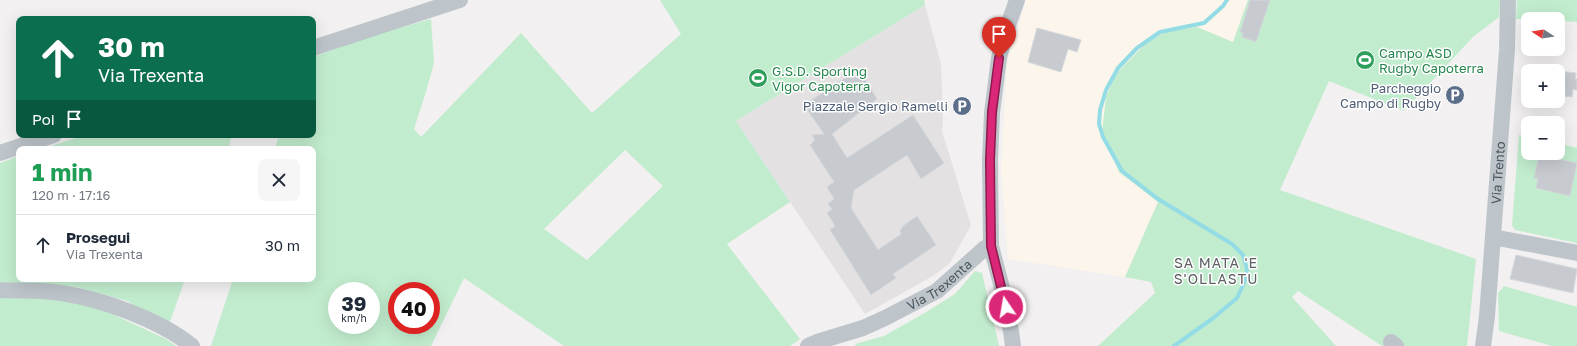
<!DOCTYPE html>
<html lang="it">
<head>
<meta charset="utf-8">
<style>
  body { margin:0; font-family:"Golos Text",sans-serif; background:#f6f6f7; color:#1f2937; height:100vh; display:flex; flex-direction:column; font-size:15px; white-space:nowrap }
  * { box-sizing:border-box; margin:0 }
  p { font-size:13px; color:#747a83 }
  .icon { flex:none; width:22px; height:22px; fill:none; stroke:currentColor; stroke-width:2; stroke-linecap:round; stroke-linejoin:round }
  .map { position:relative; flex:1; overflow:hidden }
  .details { position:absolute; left:16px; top:146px; width:300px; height:136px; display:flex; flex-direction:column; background:#fff; border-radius:8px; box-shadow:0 4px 16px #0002 }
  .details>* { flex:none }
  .banner { position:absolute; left:16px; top:16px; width:300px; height:122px; border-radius:8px; box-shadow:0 4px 16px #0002; background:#0b6e4f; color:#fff; overflow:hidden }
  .needle { width:26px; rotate:282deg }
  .controls { position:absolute; left:1521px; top:12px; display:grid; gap:8px }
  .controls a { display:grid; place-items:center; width:44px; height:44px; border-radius:8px; background:#fff; box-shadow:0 4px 16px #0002; font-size:20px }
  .speed { position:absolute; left:328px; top:282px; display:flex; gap:8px; font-size:20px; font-weight:700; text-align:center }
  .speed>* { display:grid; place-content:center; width:52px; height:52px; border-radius:50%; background:#fff; box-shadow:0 4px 16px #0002; line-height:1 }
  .speed small { font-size:10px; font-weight:400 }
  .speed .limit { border:6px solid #d22; background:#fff; color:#111 }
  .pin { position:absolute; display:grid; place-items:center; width:34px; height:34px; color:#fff; margin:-41px -17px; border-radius:50% 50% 50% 0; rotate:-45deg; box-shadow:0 0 4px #0007 }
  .pin .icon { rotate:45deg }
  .me { position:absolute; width:44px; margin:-22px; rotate:348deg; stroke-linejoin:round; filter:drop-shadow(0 0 3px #0008) }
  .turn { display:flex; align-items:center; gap:14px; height:84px; padding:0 16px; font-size:18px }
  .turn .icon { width:52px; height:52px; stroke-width:2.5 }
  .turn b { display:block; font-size:28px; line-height:34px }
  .then { display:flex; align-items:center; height:38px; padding:0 16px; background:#0003; gap:8px; font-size:15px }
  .round { display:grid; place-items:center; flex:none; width:42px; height:42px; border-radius:8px; background:#f6f6f7 }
  .overview { display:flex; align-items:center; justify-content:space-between; height:68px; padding:0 16px }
  h1 { font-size:24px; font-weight:700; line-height:30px; color:#1e9e55 }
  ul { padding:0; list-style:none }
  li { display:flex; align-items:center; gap:12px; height:60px; padding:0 16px; border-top:1px solid #e0e1e3 }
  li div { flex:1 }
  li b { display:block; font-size:15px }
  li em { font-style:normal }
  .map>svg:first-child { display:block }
</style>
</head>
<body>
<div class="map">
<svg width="1577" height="346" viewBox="0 0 1577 346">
  <rect width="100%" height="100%" fill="#f2f0f0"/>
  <polygon fill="#fbf5eb" points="1026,0 1248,0 1233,42 1119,172 1158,202 1125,277 1008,259 1001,168 1007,63"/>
  <polygon fill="#e3e1e1" points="925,5 941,64 943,121 942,131 971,225 950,263 933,276 865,314 736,121"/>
  <g fill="#c2ecce" fill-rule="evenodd">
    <path d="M660,0H924L925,5L736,121L790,202L727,244L800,339L790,346H564L464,278L431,346H211L233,279H313V149H275L279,135H313V57L371,36L431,19L434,63L425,95L414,129L421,137L521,33L592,113L681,34ZM625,150L663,186L587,260L544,229ZM337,291H371V325H337ZM397,291H431V325H397Z"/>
    <polygon points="1248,0 1500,0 1499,17 1473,37 1404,111 1329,81 1280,190 1476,259 1467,346 1382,346 1298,291 1292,297 1336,346 1098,346 1155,293 1151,282 1125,277 1158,202 1119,172 1102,132 1106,97 1116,74 1146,43 1165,32 1197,27 1233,42"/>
    <polygon points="1517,0 1577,0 1577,22 1558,21 1558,19 1516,19"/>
    <polygon points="85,135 232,135 228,149 42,149"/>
    <polygon points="1519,135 1528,137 1528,153 1558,153 1558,143 1577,148 1577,243 1515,230 1512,225"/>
    <polygon points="19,156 19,279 185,279 170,322 144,311 127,301 76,287 0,282 0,163"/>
    <polygon points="975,271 982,273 999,346 856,346 855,344 884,336 928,311 955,294"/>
    <polygon points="1504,286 1577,307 1577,346 1552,346 1499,331 1498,293"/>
    <polygon points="0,297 65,297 112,314 166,339 176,346 0,346"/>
  </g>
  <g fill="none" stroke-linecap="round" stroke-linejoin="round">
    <polyline stroke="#93dce5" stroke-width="4" points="1174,346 1212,319 1237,298 1244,283 1247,269 1243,255 1232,244 1158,199 1122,171 1103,137 1099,124 1100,110 1106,90 1118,68 1137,48 1160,32 1204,23 1223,6 1227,0"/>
  </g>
  <g fill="#c7cbcf" stroke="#d4d7db">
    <polygon points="1250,0 1270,0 1256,42 1242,37 1243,33 1240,32"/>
    <polygon points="1037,28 1081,40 1077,52 1068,49 1061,72 1028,62"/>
    <polygon points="859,69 877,99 832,134 847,158 913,115 944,163 921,179 907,155 854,190 851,208 878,250 901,234 900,231 903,226 917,216 936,245 893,274 896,278 871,295 830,230 835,226 827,213 832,209 828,204 834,199 827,187 834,182 810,145 815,140 812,135 824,134 804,105"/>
    <polygon points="1558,71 1576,73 1575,79 1577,79 1577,90 1573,89 1572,97 1558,95"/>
    <polygon points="1539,155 1577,163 1570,196 1536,188 1538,179 1534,178"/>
    <polygon points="1516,255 1577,269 1573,293 1510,279"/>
  </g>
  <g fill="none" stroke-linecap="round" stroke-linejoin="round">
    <g stroke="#bdc5cb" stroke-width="16">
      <polyline points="313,48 460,0"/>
      <polyline points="0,153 54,135"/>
      <polyline points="1493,237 1577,253"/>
      <path d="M0,290C20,291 41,290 61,293C102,299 160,320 192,346"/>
      <polyline points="1391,342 1396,346"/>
      <path id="s1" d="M808,346L817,342L863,328L885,318L937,291L985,248L991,246"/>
      <polyline points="1013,346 1011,331 1001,284 991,246 990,160 992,113 999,58 1005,34 1017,0"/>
      <path id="s2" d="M1483,346L1487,316L1507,50L1508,0"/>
    </g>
  </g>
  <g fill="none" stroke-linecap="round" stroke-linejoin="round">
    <g stroke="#8e194d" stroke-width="10">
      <polyline id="route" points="999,58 992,112 990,160 991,246 1006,307"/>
    </g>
    <use href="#route" stroke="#db2777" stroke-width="7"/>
  </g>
  <defs>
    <g id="stadium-disc" transform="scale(1)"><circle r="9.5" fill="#2e9e5b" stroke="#fff"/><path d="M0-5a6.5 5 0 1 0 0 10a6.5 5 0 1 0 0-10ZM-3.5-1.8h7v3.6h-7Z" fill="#fff"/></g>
    <g id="parking-disc" transform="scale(1)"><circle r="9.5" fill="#5c6f8a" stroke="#fff"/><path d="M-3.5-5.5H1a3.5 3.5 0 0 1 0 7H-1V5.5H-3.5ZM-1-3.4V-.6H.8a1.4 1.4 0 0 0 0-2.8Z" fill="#fff"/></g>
  </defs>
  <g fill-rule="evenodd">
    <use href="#stadium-disc" x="1365" y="60"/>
    <use href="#stadium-disc" x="758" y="78"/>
    <use href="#parking-disc" x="1455" y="95"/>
    <use href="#parking-disc" x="962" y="106"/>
  </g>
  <g text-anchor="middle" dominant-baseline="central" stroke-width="3" stroke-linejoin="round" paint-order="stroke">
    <g font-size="13" fill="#27864d" stroke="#fff" text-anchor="start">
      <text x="1379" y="53">Campo ASD<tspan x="1379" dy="15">Rugby Capoterra</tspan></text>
      <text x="772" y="71">G.S.D. Sporting<tspan x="772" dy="15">Vigor Capoterra</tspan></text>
    </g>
    <g font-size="13" fill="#4e5e75" stroke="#fff" text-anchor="end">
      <text x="1441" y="88">Parcheggio<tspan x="1441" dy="15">Campo di Rugby</tspan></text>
      <text x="948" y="106">Piazzale Sergio Ramelli</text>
    </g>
    <g font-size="13" fill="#49555c" stroke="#fff">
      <text stroke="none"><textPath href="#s2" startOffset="174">Via Trento</textPath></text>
      <text stroke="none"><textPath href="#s1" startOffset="146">Via Trexenta</textPath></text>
    </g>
    <g font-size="14" letter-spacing="1" fill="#5d6164" stroke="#fff">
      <text x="1216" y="262">SA MATA 'E<tspan x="1216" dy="16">S'OLLASTU</tspan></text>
    </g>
  </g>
</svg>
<div class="controls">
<a><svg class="needle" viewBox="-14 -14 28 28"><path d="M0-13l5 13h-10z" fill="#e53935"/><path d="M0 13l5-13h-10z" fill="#747a83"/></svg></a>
<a>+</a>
<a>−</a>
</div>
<div class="speed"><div>39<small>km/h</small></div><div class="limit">40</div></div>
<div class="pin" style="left:999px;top:58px;background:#d93025"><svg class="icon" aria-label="arrive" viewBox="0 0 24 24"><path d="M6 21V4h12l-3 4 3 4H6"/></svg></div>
<svg class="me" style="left:1006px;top:307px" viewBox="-20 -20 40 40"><circle r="17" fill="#db2777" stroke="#fff" stroke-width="3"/><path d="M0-11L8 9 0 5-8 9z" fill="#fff"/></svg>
<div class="banner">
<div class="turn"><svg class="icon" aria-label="ahead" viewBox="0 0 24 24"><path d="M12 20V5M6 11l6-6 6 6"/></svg><div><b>30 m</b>Via Trexenta</div></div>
<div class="then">Poi<svg class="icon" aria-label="arrive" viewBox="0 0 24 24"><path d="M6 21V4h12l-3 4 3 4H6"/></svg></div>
</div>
<section class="details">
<div class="overview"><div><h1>1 min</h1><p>120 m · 17:16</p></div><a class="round"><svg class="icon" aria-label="close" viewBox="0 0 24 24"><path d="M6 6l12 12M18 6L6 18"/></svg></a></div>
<ul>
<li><svg class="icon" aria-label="ahead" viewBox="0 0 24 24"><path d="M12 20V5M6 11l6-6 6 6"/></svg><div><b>Prosegui</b><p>Via Trexenta</p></div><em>30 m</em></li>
</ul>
</section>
</div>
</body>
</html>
